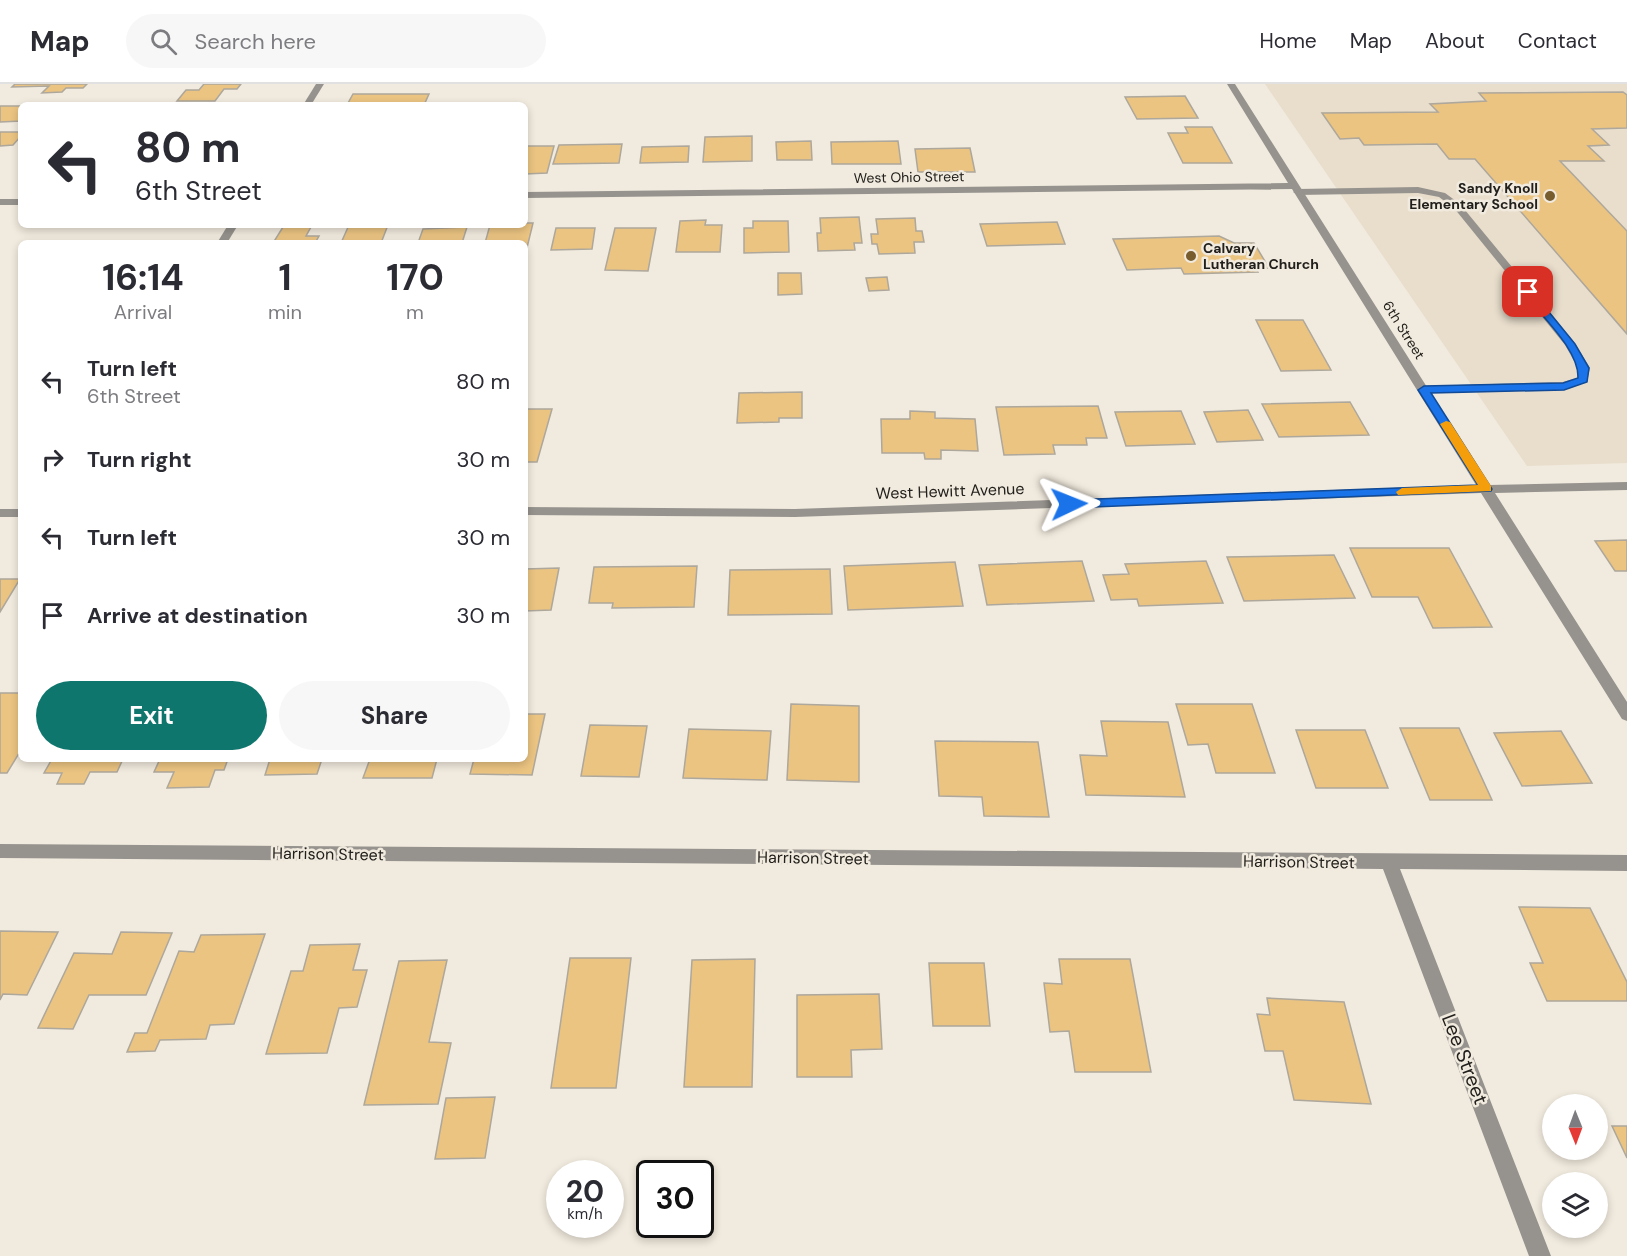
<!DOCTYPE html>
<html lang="en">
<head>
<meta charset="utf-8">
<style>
  body { margin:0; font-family:"DM Sans",sans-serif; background:#f7f7f7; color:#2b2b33; height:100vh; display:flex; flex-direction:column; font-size:22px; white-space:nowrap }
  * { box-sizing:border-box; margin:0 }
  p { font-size:20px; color:#7c7c81 }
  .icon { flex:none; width:33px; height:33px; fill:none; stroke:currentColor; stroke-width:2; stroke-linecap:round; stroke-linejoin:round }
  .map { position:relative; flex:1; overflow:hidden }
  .sheet { position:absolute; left:18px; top:156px; width:510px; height:522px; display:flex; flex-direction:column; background:#fff; border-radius:9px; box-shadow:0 3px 9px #0003 }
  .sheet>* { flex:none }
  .top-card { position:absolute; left:18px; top:18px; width:510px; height:126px; border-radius:9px; box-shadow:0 3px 9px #0003; background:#fff; color:#2b2b33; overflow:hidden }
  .needle { width:39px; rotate:179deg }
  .controls { position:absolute; left:1542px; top:1010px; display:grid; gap:12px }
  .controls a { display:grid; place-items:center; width:66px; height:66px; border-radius:50%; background:#fff; box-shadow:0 3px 9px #0003; font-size:30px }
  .speed { position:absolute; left:546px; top:1076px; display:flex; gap:12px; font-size:30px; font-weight:700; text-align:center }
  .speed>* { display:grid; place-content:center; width:78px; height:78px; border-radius:50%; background:#fff; box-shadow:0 3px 9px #0003; line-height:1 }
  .speed small { font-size:15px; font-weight:400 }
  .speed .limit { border:3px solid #111; border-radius:9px; background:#fff; color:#111 }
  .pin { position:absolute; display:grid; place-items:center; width:51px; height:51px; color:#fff; margin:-26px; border-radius:12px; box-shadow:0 3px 9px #0006 }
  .me { position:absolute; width:66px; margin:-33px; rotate:88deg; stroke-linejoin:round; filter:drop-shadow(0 0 4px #0008) }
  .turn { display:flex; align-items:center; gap:21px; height:126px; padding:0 18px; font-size:27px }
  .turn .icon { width:78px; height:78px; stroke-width:2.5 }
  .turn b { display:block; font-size:42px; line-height:51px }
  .eta { display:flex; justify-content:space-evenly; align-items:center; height:102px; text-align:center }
  .eta b { font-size:36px; font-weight:700; line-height:42px }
  .button { display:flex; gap:12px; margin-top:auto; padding:12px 18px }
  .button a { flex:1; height:69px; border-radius:36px; background:#0f766e; color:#fff; font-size:24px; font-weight:700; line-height:69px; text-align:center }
  .button a+a { background:#f7f7f7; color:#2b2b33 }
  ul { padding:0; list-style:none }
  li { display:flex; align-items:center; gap:18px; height:78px; padding:0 18px }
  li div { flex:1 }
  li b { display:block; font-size:22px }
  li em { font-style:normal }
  header { display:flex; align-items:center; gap:36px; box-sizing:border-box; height:84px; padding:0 30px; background:#fff; border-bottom:2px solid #e1e1e2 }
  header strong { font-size:28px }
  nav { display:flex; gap:33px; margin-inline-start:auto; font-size:21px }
  .search { width:420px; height:54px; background:#f7f7f7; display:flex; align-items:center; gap:15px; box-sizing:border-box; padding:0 21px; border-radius:33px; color:#7c7c81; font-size:22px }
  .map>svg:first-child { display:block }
</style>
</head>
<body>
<header>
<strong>Map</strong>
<div class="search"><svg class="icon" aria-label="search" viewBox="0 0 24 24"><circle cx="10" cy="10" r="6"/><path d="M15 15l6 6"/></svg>Search here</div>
<nav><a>Home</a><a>Map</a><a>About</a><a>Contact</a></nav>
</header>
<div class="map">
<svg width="1627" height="1172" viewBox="0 0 1627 1172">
  <rect width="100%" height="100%" fill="#f1eade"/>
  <polygon fill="#e9decc" points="1265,0 1627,0 1627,379 1527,382"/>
  <g fill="#ebc482" stroke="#ada79c" stroke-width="1.5">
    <polygon points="15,0 87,0 83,4 66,4 62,8 42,9 49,2 12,3"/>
    <polygon points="204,0 241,0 237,5 224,5 215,17 177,17 186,6 199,6"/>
    <polygon points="1623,8 1627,11 1627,44 1592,45 1609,61 1588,62 1604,77 1560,77 1627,147 1627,250 1475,75 1449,75 1437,60 1364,61 1359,54 1340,55 1322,29 1438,28 1430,20 1486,17 1479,9"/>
    <polygon points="353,10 429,10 424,21 347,21"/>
    <polygon points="1185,12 1198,34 1137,35 1125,13"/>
    <polygon points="0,22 21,22 21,37 0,38"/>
    <polygon points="1185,43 1212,43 1232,79 1183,79 1168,49 1188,49"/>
    <polygon points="0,48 21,48 21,52 13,61 0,62"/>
    <polygon points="752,52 752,77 703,78 705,53"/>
    <polygon points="811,57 812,76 777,76 776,58"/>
    <polygon points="898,57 901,80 832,80 831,58"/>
    <polygon points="622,60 619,79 553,80 559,61"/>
    <polygon points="525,62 554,62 547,89 525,90"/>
    <polygon points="689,62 688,78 640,79 642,63"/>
    <polygon points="970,64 975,88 918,88 915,65"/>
    <polygon points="859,133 862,159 854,159 855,166 818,167 817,149 821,149 820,134"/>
    <polygon points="915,134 916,147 922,147 924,158 914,158 915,169 879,170 877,160 872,160 871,150 878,150 876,135"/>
    <polygon points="706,136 705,141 722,141 720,168 676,168 680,137"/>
    <polygon points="753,137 788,137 789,168 744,169 744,144 753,144"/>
    <polygon points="1057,138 1065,160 987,162 980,140"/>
    <polygon points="525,139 533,139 525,172 525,159 485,159 490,141"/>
    <polygon points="349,141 388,141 381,159 341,159"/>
    <polygon points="283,143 311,143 306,152 319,152 315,159 273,159"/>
    <polygon points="467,143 462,159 418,159 423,145"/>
    <polygon points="556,144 595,144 592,165 551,166"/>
    <polygon points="615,144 656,144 648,187 605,186"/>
    <polygon points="1219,152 1234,159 1254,159 1269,184 1256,184 1258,188 1184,190 1181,184 1127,186 1113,155"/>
    <polygon points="778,189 801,189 802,210 778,211"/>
    <polygon points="887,193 889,206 869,207 866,194"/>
    <polygon points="1256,236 1303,236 1331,286 1281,287"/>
    <polygon points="802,308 802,334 779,334 779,338 737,339 739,309"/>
    <polygon points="1350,318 1369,351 1279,353 1262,320"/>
    <polygon points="1098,322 1107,354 1086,354 1087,361 1053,361 1055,370 1004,371 996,323"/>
    <polygon points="525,325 552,325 537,378 525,378"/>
    <polygon points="1248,326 1263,356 1217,358 1204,328"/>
    <polygon points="910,327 935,328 935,334 975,335 978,367 941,366 941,375 925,375 924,369 882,369 881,335 910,335"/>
    <polygon points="1181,327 1195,360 1126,362 1115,328"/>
    <polygon points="1627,456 1627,487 1615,487 1595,457"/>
    <polygon points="1350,464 1449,464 1492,543 1433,544 1418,513 1372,513"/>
    <polygon points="1334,471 1355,514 1244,517 1227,473"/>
    <polygon points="1082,477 1094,517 987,521 979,481"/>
    <polygon points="1206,477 1223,519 1139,522 1137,515 1111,516 1103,491 1129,490 1125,480"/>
    <polygon points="955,478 963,522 848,526 844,482"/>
    <polygon points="697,482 694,523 612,524 613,519 589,519 594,483"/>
    <polygon points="559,484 551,526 525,527 525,485"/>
    <polygon points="830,485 832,530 728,531 730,486"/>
    <polygon points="0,495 20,495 0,528"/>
    <polygon points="0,609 21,609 21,666 7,689 0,689"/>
    <polygon points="791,620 859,622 859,698 787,696"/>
    <polygon points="1176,620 1252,620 1275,689 1216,689 1208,660 1188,661"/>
    <polygon points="525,630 545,630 532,691 470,690 474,675 525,675"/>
    <polygon points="1101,637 1168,638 1185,713 1086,711 1080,671 1107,672"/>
    <polygon points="590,641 647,642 639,693 581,692"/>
    <polygon points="1400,644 1459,644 1492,716 1430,716"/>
    <polygon points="689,645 771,647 767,696 683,694"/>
    <polygon points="1296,646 1365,646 1388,704 1316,704"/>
    <polygon points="1561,647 1592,699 1522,702 1494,649"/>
    <polygon points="935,657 1038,658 1049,733 984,732 982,713 939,712"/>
    <polygon points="52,675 123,675 117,688 90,688 84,700 57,700 62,689 44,689"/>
    <polygon points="160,675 228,675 224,686 215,686 209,703 167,704 174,688 154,688"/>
    <polygon points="270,675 322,675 317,690 265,691"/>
    <polygon points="370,675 437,675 432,694 363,694"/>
    <polygon points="1519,823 1590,824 1627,898 1627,917 1547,917 1530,879 1543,879"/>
    <polygon points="0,847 58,848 27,911 3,910 0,916"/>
    <polygon points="121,848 172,849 146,911 89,911 73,945 38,944 74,869 112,870"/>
    <polygon points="265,850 234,940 210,941 206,955 160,956 155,967 127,968 135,949 147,949 179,867 194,868 201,851"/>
    <polygon points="360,860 353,886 367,886 357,923 339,924 327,969 266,970 291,887 303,887 310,861"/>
    <polygon points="570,874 631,874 616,1004 551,1004"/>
    <polygon points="755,875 752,1003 684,1003 692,876"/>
    <polygon points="1059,875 1130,875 1151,988 1075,988 1069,947 1050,948 1044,899 1062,900"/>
    <polygon points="447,876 429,958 451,959 438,1020 364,1021 399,877"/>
    <polygon points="929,879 984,879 990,942 933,942"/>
    <polygon points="879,910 882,965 851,966 852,993 797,993 797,911"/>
    <polygon points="1267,914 1344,918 1371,1020 1294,1016 1283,967 1265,967 1257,930 1270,931"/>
    <polygon points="495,1013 485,1074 435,1075 446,1014"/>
    <polygon points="1612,1042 1627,1042 1627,1074"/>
  </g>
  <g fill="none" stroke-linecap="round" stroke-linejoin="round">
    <polygon fill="#96938e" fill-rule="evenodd" points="1418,103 1445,109 1460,120 1574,258 1590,284 1587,298 1564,306 1420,309 1418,306 1424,302 1563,298 1577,294 1578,284 1565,261 1454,124 1439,113 1418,109 1298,111 1293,108 1298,105"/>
    <g fill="#96938e" fill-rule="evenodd">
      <polygon points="316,0 324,0 311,21 303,21"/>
      <polygon points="1227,0 1235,0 1489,401 1627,398 1627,406 1495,409 1627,618 1627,637 1622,635 1481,409 795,433 525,431 525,423 795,425 1476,401 1292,105 525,114 525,108 1288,99"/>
      <rect x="0" y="115" width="21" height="6"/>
      <polygon points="228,141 238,141 227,159 217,159"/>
      <rect x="0" y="425" width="21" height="8"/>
      <polygon points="0,760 1627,771 1627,787 1400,785 1551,1172 1529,1172 1383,785 0,774"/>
    </g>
  </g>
  <path fill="#1a73e8" stroke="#114b97" stroke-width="1.5" d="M1528,205L1531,206L1575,260L1589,284L1587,298L1564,306L1431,309L1492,405L1491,407L1069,424L1063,420L1069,416L1478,401L1418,306L1424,302L1563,299L1578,294C1579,265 1540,231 1523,208Z"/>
  <polygon fill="#f59e0b" points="1446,337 1450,338 1491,402 1491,407 1398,411 1396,408 1402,404 1478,401 1440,340"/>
  <g fill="#785d2f" stroke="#f1eade" stroke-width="2">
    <circle cx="1550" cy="112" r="6"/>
    <circle cx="1191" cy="172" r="6"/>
  </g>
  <g text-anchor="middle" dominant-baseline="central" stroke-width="5" stroke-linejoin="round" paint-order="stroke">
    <g font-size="14" fill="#22201c" stroke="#f1eade">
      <text transform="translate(909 93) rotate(-1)">West Ohio Street</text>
      <text transform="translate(1404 246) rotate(58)">6th Street</text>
    </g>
    <g font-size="14" font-weight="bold" fill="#22201c" stroke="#f1eade" text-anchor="end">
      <text x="1538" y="104">Sandy Knoll<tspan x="1538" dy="16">Elementary School</tspan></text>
      <text x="1203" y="164" text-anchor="start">Calvary<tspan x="1203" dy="16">Lutheran Church</tspan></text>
    </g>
    <g font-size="16" fill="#22201c" stroke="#f1eade">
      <text transform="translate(950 407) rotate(-2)">West Hewitt Avenue</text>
      <text transform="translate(328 770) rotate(1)">Harrison Street</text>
      <text transform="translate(813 774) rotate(1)">Harrison Street</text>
      <text transform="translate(1299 778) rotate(1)">Harrison Street</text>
    </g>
    <g font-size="20" fill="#22201c" stroke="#f1eade">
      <text transform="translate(1465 975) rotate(69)">Lee Street</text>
    </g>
  </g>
</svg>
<div class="controls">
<a><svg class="needle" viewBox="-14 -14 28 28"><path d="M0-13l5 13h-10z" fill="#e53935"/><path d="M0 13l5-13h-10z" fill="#7c7c81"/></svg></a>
<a><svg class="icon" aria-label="layers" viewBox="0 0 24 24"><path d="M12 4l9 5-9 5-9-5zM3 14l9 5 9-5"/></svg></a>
</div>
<div class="speed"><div>20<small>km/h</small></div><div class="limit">30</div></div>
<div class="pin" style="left:1528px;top:208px;background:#d93025"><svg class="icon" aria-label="arrive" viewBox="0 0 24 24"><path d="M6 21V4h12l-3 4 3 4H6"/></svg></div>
<svg class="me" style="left:1069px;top:420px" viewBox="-20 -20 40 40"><path d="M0-17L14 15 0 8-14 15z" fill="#1a73e8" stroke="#fff" stroke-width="4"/></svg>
<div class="top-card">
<div class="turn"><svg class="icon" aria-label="left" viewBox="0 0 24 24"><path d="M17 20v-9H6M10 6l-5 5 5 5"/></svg><div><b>80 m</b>6th Street</div></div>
</div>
<section class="sheet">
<div class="eta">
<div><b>16:14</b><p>Arrival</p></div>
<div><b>1</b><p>min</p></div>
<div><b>170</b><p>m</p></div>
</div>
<ul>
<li><svg class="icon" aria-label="left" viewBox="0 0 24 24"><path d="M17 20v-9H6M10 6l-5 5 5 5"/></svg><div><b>Turn left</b><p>6th Street</p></div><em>80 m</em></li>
<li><svg class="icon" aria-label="right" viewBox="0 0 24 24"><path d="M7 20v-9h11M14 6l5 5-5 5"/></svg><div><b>Turn right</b></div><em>30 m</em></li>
<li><svg class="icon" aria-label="left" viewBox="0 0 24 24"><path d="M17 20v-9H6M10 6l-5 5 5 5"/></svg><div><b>Turn left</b></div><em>30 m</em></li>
<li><svg class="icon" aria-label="arrive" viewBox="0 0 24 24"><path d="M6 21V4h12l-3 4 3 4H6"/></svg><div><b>Arrive at destination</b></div><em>30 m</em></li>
</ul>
<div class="button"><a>Exit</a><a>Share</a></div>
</section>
</div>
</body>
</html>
